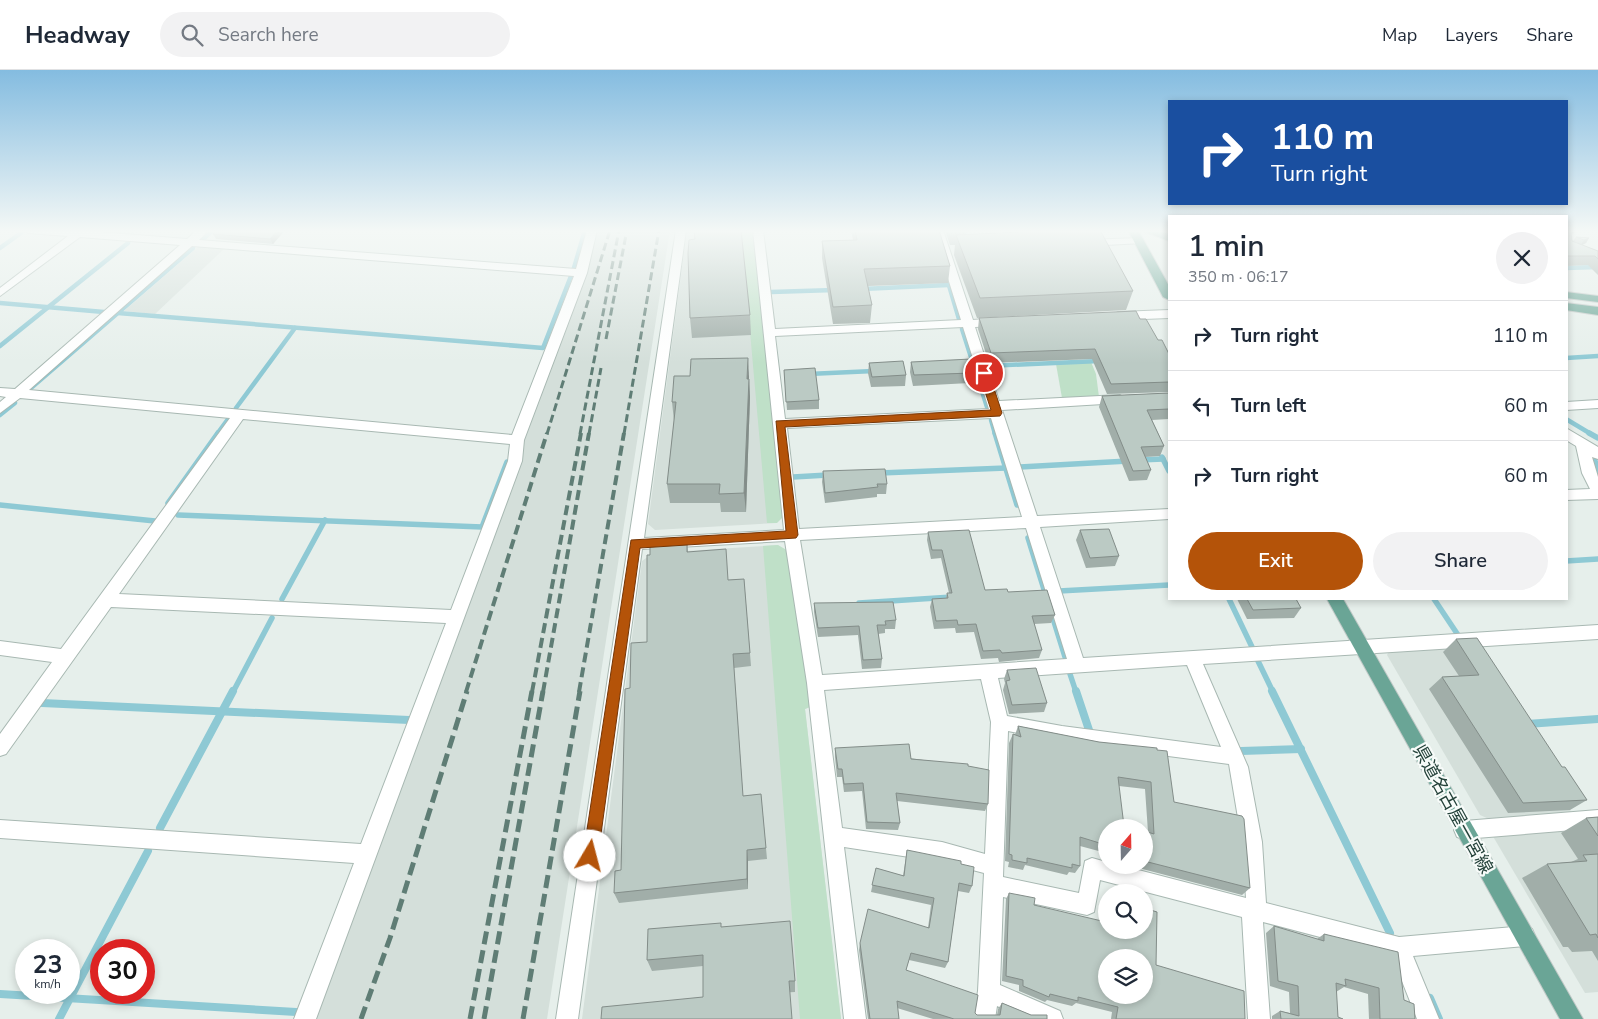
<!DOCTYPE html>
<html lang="en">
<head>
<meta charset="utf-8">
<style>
  body { margin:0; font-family:"Nunito Sans","Noto Sans JP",sans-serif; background:#f2f2f3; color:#1f2937; height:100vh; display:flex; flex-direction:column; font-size:19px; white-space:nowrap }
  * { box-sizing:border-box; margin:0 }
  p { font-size:16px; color:#747a83 }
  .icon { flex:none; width:28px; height:28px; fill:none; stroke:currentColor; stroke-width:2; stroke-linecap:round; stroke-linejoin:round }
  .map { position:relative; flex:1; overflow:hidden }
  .details { position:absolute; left:1168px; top:145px; width:400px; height:385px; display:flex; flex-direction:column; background:#fff; border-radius:0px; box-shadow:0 2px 8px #0003 }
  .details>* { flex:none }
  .top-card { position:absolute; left:1168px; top:30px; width:400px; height:105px; border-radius:0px; box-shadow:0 2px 8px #0003; background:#1a4fa0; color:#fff; overflow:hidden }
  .needle { width:32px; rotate:20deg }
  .tools { position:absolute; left:1098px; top:749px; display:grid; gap:10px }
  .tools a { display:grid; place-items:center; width:55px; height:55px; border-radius:50%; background:#fff; box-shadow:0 2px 8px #0003; font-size:25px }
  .speed { position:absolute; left:15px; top:869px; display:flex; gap:10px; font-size:25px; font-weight:700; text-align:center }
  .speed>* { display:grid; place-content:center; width:65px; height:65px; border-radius:50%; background:#fff; box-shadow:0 2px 8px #0003; line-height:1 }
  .speed small { font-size:12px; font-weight:400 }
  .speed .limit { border:8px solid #d22; background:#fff; color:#111 }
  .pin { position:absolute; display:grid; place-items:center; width:42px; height:42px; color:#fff; margin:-21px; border:2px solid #fff; border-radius:50%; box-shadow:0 1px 5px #0007 }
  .me { position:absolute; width:55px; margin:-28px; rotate:8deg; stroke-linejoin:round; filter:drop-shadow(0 0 4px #0008) }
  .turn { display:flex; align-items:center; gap:18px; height:105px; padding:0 20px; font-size:22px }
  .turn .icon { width:65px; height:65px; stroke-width:2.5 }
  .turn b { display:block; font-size:35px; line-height:42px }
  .round { display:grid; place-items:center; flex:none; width:52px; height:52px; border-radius:26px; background:#f2f2f3 }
  .headline { display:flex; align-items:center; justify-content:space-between; height:85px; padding:0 20px }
  h1 { font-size:30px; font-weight:600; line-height:38px }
  .button { display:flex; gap:10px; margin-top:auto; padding:10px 20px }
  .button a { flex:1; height:58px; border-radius:30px; background:#b45309; color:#fff; font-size:20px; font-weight:600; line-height:58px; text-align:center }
  .button a+a { background:#f2f2f3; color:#1f2937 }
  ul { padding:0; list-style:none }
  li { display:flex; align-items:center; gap:15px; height:70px; padding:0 20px; border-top:1px solid #e0e1e3 }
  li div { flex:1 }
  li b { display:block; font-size:19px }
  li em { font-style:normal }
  header { display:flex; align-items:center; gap:30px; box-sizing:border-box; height:70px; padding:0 25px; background:#fff; border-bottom:1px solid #e0e1e3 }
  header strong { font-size:24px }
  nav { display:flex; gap:28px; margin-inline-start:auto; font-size:18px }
  .search { width:350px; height:45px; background:#f2f2f3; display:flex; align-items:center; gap:12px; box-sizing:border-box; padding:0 18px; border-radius:28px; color:#747a83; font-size:19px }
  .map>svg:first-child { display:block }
</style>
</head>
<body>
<header>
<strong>Headway</strong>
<div class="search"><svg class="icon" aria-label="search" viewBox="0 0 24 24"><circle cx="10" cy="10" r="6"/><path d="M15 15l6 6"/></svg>Search here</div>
<nav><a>Map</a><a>Layers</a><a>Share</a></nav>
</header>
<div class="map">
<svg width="1598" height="949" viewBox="0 0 1598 949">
  <rect width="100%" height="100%" fill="#e6efeb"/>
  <g fill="#d4dfda">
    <polygon points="595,160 670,160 547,949 313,949 524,364"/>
    <polygon points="687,160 754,160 777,453 655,460 648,454"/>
    <polygon points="199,176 225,178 155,244 124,241"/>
    <polygon points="778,475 810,637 805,639 841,949 582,949 642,491 653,483"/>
    <polygon points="1462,576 1572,743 1489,749 1480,745 1387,585 1389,581"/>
    <polygon points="1582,757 1598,781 1598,922 1585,923 1491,763"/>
  </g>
  <g fill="#bfe0c8">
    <polygon points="741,160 754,160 785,445 777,453 767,453"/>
    <polygon points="1091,292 1096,304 1099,327 1062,328 1056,294"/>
    <polygon points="778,475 790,482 810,637 805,639 841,949 800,949 763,476"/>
  </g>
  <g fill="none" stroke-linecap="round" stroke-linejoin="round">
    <g stroke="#8ec9d4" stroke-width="4.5">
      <polyline points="203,169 213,160"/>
      <polyline points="0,178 21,163"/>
      <polyline points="574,198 585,160"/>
      <polyline points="1566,198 1598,197"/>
      <polyline points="948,212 959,249"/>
      <polyline points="862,219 948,215"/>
      <polyline points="771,222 834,220"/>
      <polyline points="0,233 104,242"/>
      <polyline points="118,243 543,278 571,206"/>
      <polyline points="962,259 987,337"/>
      <polyline points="0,276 128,173"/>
      <polyline points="1566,288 1598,286"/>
      <polyline points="986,296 1099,291"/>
      <polyline points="808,304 874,301"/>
      <polyline points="31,318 193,178"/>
      <polyline points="236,338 295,258"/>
      <polyline points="0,345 15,333"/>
      <polyline points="1566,349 1591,364"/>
      <polyline points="991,350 995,364"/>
      <polyline points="217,364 228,349"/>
    </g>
    <g stroke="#8ec9d4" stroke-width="5.5">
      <polyline points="995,363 1017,435"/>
      <polyline points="1589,363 1598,368"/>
      <polyline points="1162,387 1169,401"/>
      <polyline points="1139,390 1163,389"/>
      <polyline points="1595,391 1598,402"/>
      <polyline points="1020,397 1128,391"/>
      <polyline points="880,403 1006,398"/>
      <polyline points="793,407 828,405"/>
      <polyline points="168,433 218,363"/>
      <polyline points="0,435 155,451"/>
      <polyline points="178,445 482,457 507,392"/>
      <polyline points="1028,468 1046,526"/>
      <polyline points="1566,491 1598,489"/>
      <polyline points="1059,521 1169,515"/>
      <polyline points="282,529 325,450"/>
      <polyline points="1229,529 1252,577"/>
      <polyline points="1434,529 1458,565"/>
      <polyline points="859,533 952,527"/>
      <polyline points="1051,542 1065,587"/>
      <polyline points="1258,591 1273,622"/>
      <polyline points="1070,604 1076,622"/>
      <polyline points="233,622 272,548"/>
    </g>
    <g stroke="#8ec9d4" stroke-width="8">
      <polyline points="1076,621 1090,663"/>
      <polyline points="1272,621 1390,863"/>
      <polyline points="42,633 409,650"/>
      <polyline points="1527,654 1598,649"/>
      <polyline points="1241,681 1301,679"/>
      <polyline points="160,758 233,621"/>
      <polyline points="0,924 296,942"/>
      <polyline points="1430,928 1439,949"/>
      <polyline points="59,949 148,781"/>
    </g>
    <g stroke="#a8b8b2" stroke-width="2">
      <g id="minor">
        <path d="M23,160H74L187,169L197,160H209L199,170L576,199L587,160H597L587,203L524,370L522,391L316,949H294L354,793L0,768V750L361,774L446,553L111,537L6,684L0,686V664L52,592L0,585V571L61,579L230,348L20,328L0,343V332L6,327L0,326V318L15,319L180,175L80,167L0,226V218L68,166L28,163ZM192,176L574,206L512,365L29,320ZM243,349L510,374L508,391L451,540L119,524Z"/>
        <path d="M676,160H686L644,468L784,460L753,160H763L775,259L961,250L933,160H943L973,250L997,248L1003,252L997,256L975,257L999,331L1120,325L1126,329L1120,333L1002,340L1037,446L1169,439V449L1040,457L1083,588L1598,555V569L1203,594L1248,697L1262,772L1266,833L1399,867L1525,856L1532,859L1535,866L1532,873L1525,876L1413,886L1439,949H1417L1392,886L1263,852L1270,949H1248L1242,847L1100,810L1094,842L1087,845L1003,827L1000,915L1060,941L1063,949H1027L997,936L995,949H973L978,921L984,803L942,792L844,777L866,949H844L807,613L785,471L642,479L578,949H556ZM963,257L989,339L785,349L775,266ZM991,348L1022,447L799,459L787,358ZM1026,458L1067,589L822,605L800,470ZM1187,595L1221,677L1062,656L1007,646L998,608ZM981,609L991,652L985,784L942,772L842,758L824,620ZM1008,661L1062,672L1229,694L1242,772L1246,828L1119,795H1106V792L1092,788L1085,791L1079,823L1003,807Z"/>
        <polygon points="1139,168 1143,169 1143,173 1086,176 1081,173 1086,170"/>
        <polygon points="1169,240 1169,248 1118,250 1112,246 1118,242"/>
        <polygon points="1598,330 1598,338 1566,340 1566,332"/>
        <polygon points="1566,358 1598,377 1598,389 1592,387 1598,407 1598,429 1566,430 1566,420 1590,419 1582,403 1576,376 1566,370"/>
        <polygon points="1598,740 1598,758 1464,769 1457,767 1454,760 1457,753 1464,751"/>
      </g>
    </g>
    <g stroke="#c2cac8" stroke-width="2">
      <g id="major">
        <polygon points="1128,160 1138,160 1169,216 1169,230 1163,227"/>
        <polygon points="1140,160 1157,160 1169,164 1169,171"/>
        <polygon points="1566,222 1598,226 1598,232 1566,228"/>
        <polygon points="1566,233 1598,237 1598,245 1566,240"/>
        <polygon points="1327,529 1343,529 1583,949 1560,949"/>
      </g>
    </g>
    <use href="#minor" fill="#fff" fill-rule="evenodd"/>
    <use href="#major" fill="#6aa596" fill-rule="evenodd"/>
    <g stroke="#5f7d75" stroke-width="3" stroke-dasharray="8 4" stroke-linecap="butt">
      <polyline points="606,269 626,165"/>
      <polyline points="547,364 610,160"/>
      <polyline points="580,364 619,160"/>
      <polyline points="589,364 601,298"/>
      <polyline points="624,364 659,160"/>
    </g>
    <g stroke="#5f7d75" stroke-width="4" stroke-dasharray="10 5" stroke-linecap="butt">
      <polyline points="466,622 547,363"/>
      <polyline points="532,622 581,363"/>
      <polyline points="543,622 589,363"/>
      <polyline points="579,622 624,363"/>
    </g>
    <g stroke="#5f7d75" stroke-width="5" stroke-dasharray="13 6" stroke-linecap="butt">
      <polyline points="361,949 390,868 467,621"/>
      <polyline points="470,949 532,621"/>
      <polyline points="484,949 543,621"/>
      <polyline points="523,949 580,621"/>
    </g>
  </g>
  <g fill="#a1aea9">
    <polygon points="285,160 273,174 216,169 213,164"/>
    <polygon points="851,160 939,160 950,196 948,213 868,216 872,235 870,253 833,254 822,188 822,171 853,170"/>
    <polygon points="945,160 967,160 966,165 1133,221 1126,240 977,248 954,185 955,175 950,175"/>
    <polygon points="1566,160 1571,164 1572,171 1573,171 1576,167 1589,168 1586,173 1582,175 1598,181 1598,205 1588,195 1566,196"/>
    <polygon points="750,245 751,265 692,268 690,248"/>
    <polygon points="979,248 1140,249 1169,284 1169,322 1107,324 1092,289 989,293 978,259"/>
    <polygon points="911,292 972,303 970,313 913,316 910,302"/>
    <polygon points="869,293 906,305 905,316 871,317 868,303"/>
    <polygon points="784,300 819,330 819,339 787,340"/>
    <polygon points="749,309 750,327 746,442 721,442 720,433 670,433 667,414 674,351 672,332"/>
    <polygon points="1169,323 1169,349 1152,350 1164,376 1160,386 1145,387 1151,400 1147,410 1129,411 1099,337 1102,326"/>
    <polygon points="823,401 887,414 886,424 877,424 877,427 825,433 822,412"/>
    <polygon points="1080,460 1119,486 1115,496 1086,498 1076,470"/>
    <polygon points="928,462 985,520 1008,522 1055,545 1051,553 1034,554 1042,580 1039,588 999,592 998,588 981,589 974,562 956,563 955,558 934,559 930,537 932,529 946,528 947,523 949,523 941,488 931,489 927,470"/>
    <polygon points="687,472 688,482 728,510 744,509 751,596 734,598 743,726 761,724 767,789 748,791 748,819 619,833 614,823 621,800 630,618 647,572 650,485"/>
    <polygon points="1237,529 1296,529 1301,538 1294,548 1247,549"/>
    <polygon points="814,533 896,550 895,559 885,559 885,563 878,564 882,589 881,598 862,599 858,565 818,567 814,542"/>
    <polygon points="1456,569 1562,697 1587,730 1570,740 1508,743 1429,619 1442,607 1459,606 1443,582"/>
    <polygon points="1007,600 1047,633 1044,642 1009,644 1003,620 1005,613 1004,609"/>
    <polygon points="1018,656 1099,672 1157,680 1174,732 1250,818 1242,825 1127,795 1144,795 1144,761 1148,762 1145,719 1119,716 1106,758 1106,783 1080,776 1080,796 1075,803 1069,802 1067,805 1025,795 1023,800 1008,797 1009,792 1005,791 1009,673 1013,664 1015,665"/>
    <polygon points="835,678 968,696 988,734 985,741 897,731 900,753 898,760 866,759 862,721 844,722 842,707 837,707 835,687"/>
    <polygon points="1598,747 1598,891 1592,881 1572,882 1568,877 1563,877 1522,808 1547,794 1571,792 1578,789 1561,763 1586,748"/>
    <polygon points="907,780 961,794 972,816 969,823 958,821 948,892 945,898 909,890 906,900 975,943 977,945 997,945 998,939 1002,933 1031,945 1047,949 933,949 897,938 899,949 868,949 859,880 860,873 928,858 931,835 871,822 876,798 903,806"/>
    <polygon points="1009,823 1156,895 1245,949 1111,949 1112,942 1076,933 1072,936 1047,930 1045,932 1019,921 1019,915 1002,911 1006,829"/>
    <polygon points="1274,856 1317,869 1324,864 1404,930 1415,949 1369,949 1368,924 1344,917 1336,922 1338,947 1343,949 1272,949 1272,946 1280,941 1290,943 1289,922 1270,916 1266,863"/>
    <polygon points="722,857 795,911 795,922 703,927 703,896 652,901 647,890"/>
  </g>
  <g fill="#838d89">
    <polygon points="278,160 285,160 273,174 270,169"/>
    <polygon points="1566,160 1582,160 1566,166"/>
    <polygon points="1589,168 1586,173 1580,176 1584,170"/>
    <polygon points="748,288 749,307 748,327 747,309"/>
    <polygon points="749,309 750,327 746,442 744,423"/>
    <polygon points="747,780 748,791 748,819 747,809"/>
  </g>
  <g fill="#bbcac4" stroke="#838d89" fill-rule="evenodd">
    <polygon points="217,160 278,160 270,169 213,164"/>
    <polygon points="694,160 741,160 750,245 690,248 688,183 689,170 695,169"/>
    <polygon points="855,160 939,160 950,196 864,199 872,235 833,237 822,171 857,170"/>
    <polygon points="1062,160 1100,160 1133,221 980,228 956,165"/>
    <polygon points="1566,161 1571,162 1572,171 1598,181 1598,189 1595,186 1566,186"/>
    <polygon points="1576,167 1589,168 1584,170"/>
    <polygon points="1136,241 1140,249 1146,249 1158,270 1162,270 1169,284 1169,312 1111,314 1095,279 991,283 979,248"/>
    <polygon points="748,288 747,309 749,309 744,423 719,424 720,414 667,414 676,332 672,332 674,306 690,306 691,289"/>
    <polygon points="971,289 972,303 914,305 911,292"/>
    <polygon points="903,291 906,305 872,307 869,293"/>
    <polygon points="815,298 819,330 786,332 784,300"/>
    <polygon points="1169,323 1169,339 1147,340 1164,376 1141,377 1151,400 1133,401 1102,326"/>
    <polygon points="885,399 887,414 877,414 878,417 825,423 823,401"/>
    <polygon points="1109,459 1119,486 1090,488 1080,460"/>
    <polygon points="969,460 985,520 1007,519 1008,522 1047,520 1055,545 1032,546 1042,580 1002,583 1000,580 983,581 976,554 958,555 957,550 936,551 932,529 948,528 947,523 952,523 942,480 932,480 928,462"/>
    <polygon points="687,472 687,482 726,479 728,510 744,509 750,583 733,584 743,726 761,724 766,778 747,780 747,809 614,823 615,801 621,800 625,619 630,618 631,573 647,572 647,485 650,485 650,474"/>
    <polygon points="1247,529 1296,529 1301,538 1253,540"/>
    <polygon points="893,532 896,550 885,551 886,555 877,555 882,589 863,590 859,556 818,558 814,533"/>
    <polygon points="1477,568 1562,697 1565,697 1587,730 1523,733 1442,607 1479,605 1456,569"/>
    <polygon points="1036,598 1047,633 1012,635 1006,611 1010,610 1007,600"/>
    <polygon points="1018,656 1099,672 1157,678 1157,680 1167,681 1174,732 1242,746 1244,749 1250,818 1144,791 1144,761 1154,764 1151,712 1118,707 1124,756 1128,758 1106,758 1106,775 1080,767 1080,796 1072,794 1072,798 1027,788 1027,793 1012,790 1012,785 1009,784 1013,664 1021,667"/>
    <polygon points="909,674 911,689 968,694 968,696 989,700 988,734 896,723 900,753 867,752 863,713 844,714 842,699 838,699 835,678"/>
    <polygon points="1598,747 1598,766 1586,748"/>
    <polygon points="907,780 961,791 961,794 974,797 972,816 959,813 948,892 911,883 906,900 978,925 975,943 977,945 1000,945 1002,933 1031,945 1047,945 1047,949 954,949 897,931 899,949 870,949 860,873 868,839 929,858 934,828 872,815 876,798 904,806"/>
    <polygon points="1598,784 1598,868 1596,864 1590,865 1547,794 1587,791 1583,785"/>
    <path d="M1009,823L1035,828L1034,835L1106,852V860H1144V838L1157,842L1156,895L1244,921L1245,949H1116L1118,937L1078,927V931L1050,924L1049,927L1023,916V910L1006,906ZM1106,888H1144V925H1106Z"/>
    <polygon points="790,851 795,911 789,911 792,949 601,949 602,937 703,927 703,885 647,890 648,859 721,853 721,857"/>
    <polygon points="1274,856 1324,871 1324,864 1398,882 1404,930 1414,934 1415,949 1380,949 1379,918 1345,909 1346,916 1336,913 1338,947 1343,949 1281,949 1280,941 1299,946 1298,916 1278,911"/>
  </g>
  <linearGradient id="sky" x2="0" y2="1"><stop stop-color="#84bce0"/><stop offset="0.55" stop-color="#f4f8f6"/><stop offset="1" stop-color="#f4f8f6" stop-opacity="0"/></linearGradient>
  <rect width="1598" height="293" fill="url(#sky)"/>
  <polygon fill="#b45309" stroke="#753606" points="984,300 989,303 1002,343 1000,346 785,357 798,465 796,468 640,478 598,786 596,791 590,793 585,791 583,786 631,470 786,461 776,351 991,340 979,303"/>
  <g text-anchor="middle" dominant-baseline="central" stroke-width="4.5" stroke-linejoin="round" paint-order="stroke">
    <g font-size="18" fill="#24423a" stroke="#f7fbf9">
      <text transform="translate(1453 739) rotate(61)">県道名古屋一宮線</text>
    </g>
  </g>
</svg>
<div class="tools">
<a><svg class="needle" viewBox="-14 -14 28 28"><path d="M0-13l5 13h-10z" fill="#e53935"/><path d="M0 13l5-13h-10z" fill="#747a83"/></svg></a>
<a><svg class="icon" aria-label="search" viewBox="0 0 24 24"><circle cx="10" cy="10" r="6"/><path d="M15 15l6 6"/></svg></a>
<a><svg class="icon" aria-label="layers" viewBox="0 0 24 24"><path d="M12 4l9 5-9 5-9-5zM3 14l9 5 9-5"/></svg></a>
</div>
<div class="speed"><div>23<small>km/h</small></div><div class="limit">30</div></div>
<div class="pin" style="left:984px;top:303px;background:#d93025"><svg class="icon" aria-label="arrive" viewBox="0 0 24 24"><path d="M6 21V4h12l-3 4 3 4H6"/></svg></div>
<svg class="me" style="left:590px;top:786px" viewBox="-20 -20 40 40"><circle r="19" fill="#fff"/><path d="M0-13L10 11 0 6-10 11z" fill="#b45309"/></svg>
<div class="top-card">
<div class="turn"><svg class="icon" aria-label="right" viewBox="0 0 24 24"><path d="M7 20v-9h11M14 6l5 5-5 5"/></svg><div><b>110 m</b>Turn right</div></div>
</div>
<section class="details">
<div class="headline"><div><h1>1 min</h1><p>350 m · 06:17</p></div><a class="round"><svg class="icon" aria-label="close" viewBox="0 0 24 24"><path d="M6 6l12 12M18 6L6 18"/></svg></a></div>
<ul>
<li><svg class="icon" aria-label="right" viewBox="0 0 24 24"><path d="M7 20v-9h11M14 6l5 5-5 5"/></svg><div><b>Turn right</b></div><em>110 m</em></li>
<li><svg class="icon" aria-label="left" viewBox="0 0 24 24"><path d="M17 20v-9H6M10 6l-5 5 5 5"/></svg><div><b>Turn left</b></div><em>60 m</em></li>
<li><svg class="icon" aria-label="right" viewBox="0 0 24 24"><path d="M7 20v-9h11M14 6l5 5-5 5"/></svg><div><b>Turn right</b></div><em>60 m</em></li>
</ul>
<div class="button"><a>Exit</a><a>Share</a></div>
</section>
</div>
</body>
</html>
